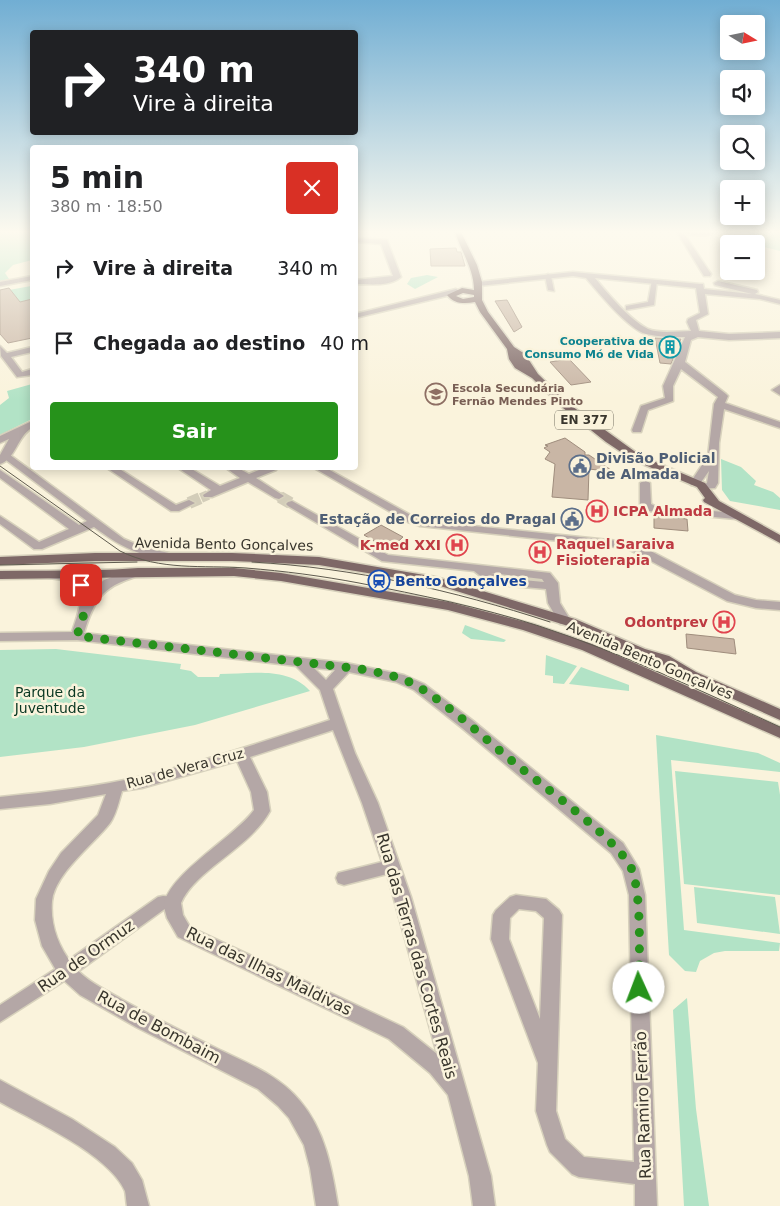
<!DOCTYPE html>
<html lang="pt">
<head>
<meta charset="utf-8">
<style>
  body { margin:0; font-family:"DejaVu Sans",sans-serif; background:#f6f6f6; color:#202124; height:100vh; display:flex; flex-direction:column; font-size:19px; white-space:nowrap }
  * { box-sizing:border-box; margin:0 }
  p { font-size:16px; color:#757577 }
  .icon { flex:none; width:28px; height:28px; fill:none; stroke:currentColor; stroke-width:2; stroke-linecap:round; stroke-linejoin:round }
  .map { position:relative; flex:1; overflow:hidden }
  .side { position:absolute; left:30px; top:145px; width:328px; height:325px; display:flex; flex-direction:column; background:#fff; border-radius:5px; box-shadow:0 2px 12px #0003 }
  .side>* { flex:none }
  .banner { position:absolute; left:30px; top:30px; width:328px; height:105px; border-radius:5px; box-shadow:0 2px 12px #0003; background:#202124; color:#fff; overflow:hidden }
  .needle { width:32px; rotate:100deg }
  .buttons { position:absolute; left:720px; top:15px; display:grid; gap:10px }
  .buttons a { display:grid; place-items:center; width:45px; height:45px; border-radius:5px; background:#fff; box-shadow:0 2px 12px #0003; font-size:25px }
  .pin { position:absolute; display:grid; place-items:center; width:42px; height:42px; color:#fff; margin:-21px; border-radius:10px; box-shadow:0 2px 8px #0006 }
  .me { position:absolute; width:55px; margin:-28px; rotate:358deg; stroke-linejoin:round; filter:drop-shadow(0 0 4px #0008) }
  .turn { display:flex; align-items:center; gap:18px; height:105px; padding:0 20px; font-size:22px }
  .turn .icon { width:65px; height:65px; stroke-width:2.5 }
  .turn b { display:block; font-size:35px; line-height:42px }
  .round { display:grid; place-items:center; flex:none; width:52px; height:52px; border-radius:5px; background:#f6f6f6 }
  .overview { display:flex; align-items:center; justify-content:space-between; height:85px; padding:0 20px }
  h1 { font-size:30px; font-weight:600; line-height:38px }
  .button { display:flex; gap:10px; margin-top:auto; padding:10px 20px }
  .button a { flex:1; height:58px; border-radius:5px; background:#26921b; color:#fff; font-size:20px; font-weight:600; line-height:58px; text-align:center }
  ul { padding:0; list-style:none }
  li { display:flex; align-items:center; gap:15px; height:75px; padding:0 20px }
  li div { flex:1 }
  li b { display:block; font-size:19px }
  li em { font-style:normal }
  .map>svg:first-child { display:block }
</style>
</head>
<body>
<div class="map">
<svg width="780" height="1206" viewBox="0 0 780 1206">
  <rect width="100%" height="100%" fill="#faf3dc"/>
  <g fill="#b2e3c6">
    <polygon points="0,232 32,232 32,260 13,265 5,273 9,279 0,281"/>
    <polygon points="746,232 780,232 780,251 756,245 756,244 714,237 755,238"/>
    <polygon points="427,275 438,277 415,289 407,284 411,278"/>
    <polygon points="31,286 32,299 20,302 9,290"/>
    <polygon points="32,384 32,419 0,435 0,405 9,398 7,391"/>
    <polygon points="721,459 741,467 756,481 754,485 773,492 780,498 780,510 730,501 722,490"/>
    <polygon points="465,625 506,640 504,642 471,639 462,633"/>
    <path d="M56,649L181,664L180,669L191,671L198,677H219L220,674C251,674 288,666 310,691L195,725L84,747L0,757V650Z"/>
    <polygon points="546,655 577,666 564,684 553,683 553,676 545,675"/>
    <polygon points="581,667 629,685 629,691 569,684"/>
    <polygon points="656,735 758,753 780,763 780,772 671,760 684,930 780,943 779,951 725,951 714,953 700,961 696,972 685,971 669,955"/>
    <polygon points="675,771 778,782 780,795 780,895 684,884"/>
    <polygon points="694,887 775,897 780,934 697,923"/>
    <polygon points="687,998 696,1109 709,1206 684,1206 673,1010"/>
  </g>
  <g fill="#c9b6a5" stroke="#9f8d7d">
    <polygon points="456,248 457,252 461,252 465,266 431,266 430,249"/>
    <polygon points="9,288 20,302 32,299 32,338 8,343 0,334 0,290"/>
    <polygon points="507,300 522,327 514,332 495,301"/>
    <polygon points="655,338 681,339 671,364 660,363"/>
    <polygon points="569,359 591,382 571,385 550,362"/>
    <polygon points="565,438 585,452 585,455 589,455 614,472 589,469 588,500 552,497 555,464 545,459 550,452 544,448 548,446 545,445"/>
    <polygon points="654,516 687,519 688,531 654,528"/>
    <polygon points="381,525 403,537 389,550 364,535"/>
    <polygon points="686,634 734,639 736,654 687,648"/>
  </g>
  <g fill="none" stroke-linecap="round" stroke-linejoin="round">
    <g stroke="#d3cdb9" stroke-width="10" stroke-dasharray="10 5" stroke-linecap="butt">
      <polyline points="279,496 282,498"/>
      <polyline points="201,498 208,495"/>
    </g>
    <g stroke="#d3cdb9" stroke-width="12" stroke-dasharray="12 6" stroke-linecap="butt">
      <polyline points="280,497 292,504"/>
      <polyline points="189,503 203,497"/>
    </g>
    <g stroke="#d7d1bc" stroke-width="3">
      <g id="pedestrian">
        <polygon points="548,274 551,276 554,291 548,290 545,276"/>
        <polygon points="652,280 657,281 654,305 626,310 626,306 648,302"/>
        <polygon points="163,896 178,897 181,902 178,907 166,908 72,976 0,1022 0,1005 60,966 158,897"/>
      </g>
    </g>
    <g stroke="#d7d1bc" stroke-width="3">
      <g id="minor">
        <polygon points="677,232 683,232 711,274 710,276 704,276"/>
        <path d="M684,232H713L714,233C708,237 689,236 684,232Z"/>
        <path d="M355,238L387,240L401,277C390,287 369,284 355,284V280L393,276L381,244L355,242Z"/>
        <path d="M573,272L700,284H703L704,289L752,294L715,285L714,283L718,281L757,290L758,292L755,294L780,300V304L760,299L705,294L708,314L696,320L699,331L729,334L780,332V338L729,340L698,337L691,340L685,362L726,394L728,396L725,403L780,422V428L724,409L719,443L718,483L715,488L700,489L699,487L707,483L709,471L699,485H691L690,483L708,456L714,404L718,397L681,369L673,386V401L648,410L641,432H633L632,430L641,406L665,398L663,386L685,337C672,337 659,337 646,334C628,329 598,292 586,278L573,276L478,286L474,284L478,282ZM595,278L696,288L700,313L688,319L687,322L691,331C678,331 660,334 648,329C630,320 608,294 595,278Z"/>
        <polygon points="32,276 32,280 0,286 0,282"/>
        <polygon points="0,346 7,353 32,347 32,352 11,357 22,372 32,369 32,375 17,377 1,356"/>
        <polygon points="780,385 780,395 772,390"/>
        <path d="M6,452L124,539L145,548L169,553L171,556L165,560C133,553 120,546 94,527L42,549H34L0,524V516L39,542L69,529L0,478V470L79,525L87,521L2,457L1,455Z"/>
        <polygon points="107,468 118,468 176,505 189,500 195,503 179,511 171,511"/>
        <polygon points="178,468 190,468 220,486 240,478 226,468 238,468 249,474 264,468 277,468 276,470 256,478 284,496 279,499 275,498 248,482 212,497 204,497 203,495 211,490"/>
        <polygon points="314,468 326,468 416,518 425,521 628,542 641,546 735,595 756,600 780,602 780,610 756,608 727,601 626,548 420,526 408,522"/>
        <polygon points="645,480 650,483 651,504 655,506 736,513 742,516 736,519 648,511 640,505 640,483"/>
        <path d="M292,501L388,555L550,573L558,583L560,603L571,621L570,624H560L548,603L546,589L501,585L487,581L474,571L382,561L288,506L286,504L288,502ZM491,573L542,579L544,582L512,579Z"/>
        <path d="M131,570L135,571L137,574L135,577C102,587 94,600 84,633L346,663L404,675L424,684L472,720L623,843L639,869L645,895L657,1206H635V1184L579,1177L572,1174L550,1152L547,1145L536,1111L538,1063L491,939L493,915L496,910L510,897L516,895L546,899L559,910L562,915L556,1111L565,1139L584,1157L634,1162L629,895L623,871L611,853L462,728L414,690L396,682L349,672L333,689L355,753L378,803L411,897L491,1176L495,1206H473L469,1176L448,1095L430,1073L389,1039L178,937L167,918L164,907C165,876 235,837 254,810L251,792L237,761L142,788L122,791C119,801 116,815 110,823C94,844 55,873 52,901C50,924 58,946 72,964C84,980 104,989 121,999C153,1017 185,1033 218,1049C247,1063 279,1075 300,1101C325,1130 332,1169 338,1206H316L310,1168L304,1145L289,1118L278,1106L258,1089L136,1027L80,995L60,977L42,946L35,920L36,899L49,871L61,853L98,815L106,794L50,804L0,809V797C48,792 97,787 143,776C206,761 268,740 330,720L320,690L296,666L77,640L0,641V633L72,632C76,618 88,595 71,584C65,579 55,579 48,578L46,575L48,572C64,568 83,577 89,593L104,580ZM314,668L335,670L326,680ZM333,730L362,803L382,862L338,873L336,878L338,883L344,885L387,874L437,1054L403,1027L190,927L183,915L181,903C195,870 250,848 270,811L267,792L250,757ZM519,909L536,911L544,918L540,1019L509,939L510,918Z"/>
        <path d="M0,1080L72,1119L115,1147L132,1163L142,1180L149,1206H127C126,1201 126,1195 125,1191C109,1154 34,1121 0,1102Z"/>
      </g>
    </g>
    <g stroke="#d7d1bc" stroke-width="3">
      <g id="tertiary">
        <polygon points="456,289 460,291 459,293 355,318 355,314"/>
        <path d="M32,421V428C18,435 15,460 0,464V455L9,439L0,443V436Z"/>
      </g>
    </g>
    <g stroke="#d7d1bc" stroke-width="3">
      <g id="primary">
        <path d="M455,232H461L477,265L482,282V300L488,312L514,347L525,354L538,374L569,404L641,456L705,483L719,501L780,535V543L704,502L703,500L705,498L697,487L633,460L606,442L563,408L532,378L515,368L509,359L507,349L480,312L475,302C464,304 454,304 447,295L462,288L474,290C474,269 461,251 455,232ZM463,293L474,295V297L463,299L456,296Z"/>
        <polygon points="95,553 232,553 319,557 436,577 575,619 645,649 669,656 696,672 780,709 780,720 686,678 659,662 635,655 565,625 434,584 319,565 232,561 95,561 0,565 0,557"/>
        <path d="M138,568H234L281,573L449,602L533,624L592,644L780,727V738L582,650L523,630L448,610L281,581L234,576L0,579V571C46,570 92,572 138,568Z"/>
      </g>
    </g>
    <use href="#pedestrian" fill="#b4a7a6" fill-rule="evenodd"/>
    <use href="#minor" fill="#b4a7a6" fill-rule="evenodd"/>
    <use href="#tertiary" fill="#b4a7a6" fill-rule="evenodd"/>
    <use href="#primary" fill="#7e6867" fill-rule="evenodd"/>
    <g stroke="#5f5b4f" stroke-width="1">
      <path d="M0,466L120,551C160,571 203,565 246,568C284,571 322,576 359,583C420,595 480,607 539,626C622,653 701,691 780,727"/>
      <path d="M252,562C355,568 452,590 550,622"/>
      <polyline points="0,565 137,562"/>
    </g>
  </g>
  <linearGradient id="sky" x2="0" y2="1"><stop stop-color="#71aed3"/><stop offset="0.58" stop-color="#fdfaef"/><stop offset="1" stop-color="#fdfaef" stop-opacity="0"/></linearGradient>
  <rect width="780" height="400" fill="url(#sky)"/>
  <g fill="none" stroke-linecap="round" stroke-linejoin="round">
    <path stroke="#26921b" stroke-width="9" stroke-dasharray="0 16.2" d="M81,585C92,600 81,621 77,636L361,669C381,673 401,676 419,687C454,709 485,739 517,765C543,786 622,843 632,870C642,897 639,956 639,988"/>
  </g>
  <defs>
    <g id="building-ring" transform="scale(1.125)"><circle r="9.5" fill="#faf3dc" stroke="#0f9aa8" stroke-width="1.5"/><path d="M-4-6H4V6H1V3H-1V6H-4ZM-2.5-4.3h1.7v1.8h-1.7ZM.8-4.3h1.7v1.8H.8ZM-2.5-1h1.7V.8h-1.7ZM.8-1h1.7V.8H.8Z" fill="#0f9aa8"/></g>
    <g id="school-ring" transform="scale(1.125)"><circle r="9.5" fill="#faf3dc" stroke="#8d6e63" stroke-width="1.5"/><path d="M0-5L7-2L0 1L-7-2ZM-4 1L0 2.5L4 1V4Q0 6-4 4Z" fill="#8d6e63"/></g>
    <g id="civic-ring" transform="scale(1.125)"><circle r="9.5" fill="#faf3dc" stroke="#5c6f8a" stroke-width="1.5"/><path d="M-.6-6.5H3V-4.5H.6V-3L4-1V1h2V6H-6V1h2V-1L-.6-3ZM-1.2 2.5V6h2.4V2.5Z" fill="#5c6f8a"/></g>
    <g id="hospital-ring" transform="scale(1.125)"><circle r="9.5" fill="#faf3dc" stroke="#e0444e" stroke-width="1.5"/><path d="M-5-5h3v3.5h4V-5h3V5h-3V1.5h-4V5h-3Z" fill="#e0444e"/></g>
    <g id="station-ring" transform="scale(1.125)"><circle r="9.5" fill="#faf3dc" stroke="#1a4fb4" stroke-width="1.5"/><path d="M-3-6H3Q5-6 5-4V2Q5 4 3 4L4.5 6H3L1.5 4h-3L-3 6H-4.5L-3 4Q-5 4-5 2V-4Q-5-6-3-6ZM-3.5-4v3h7v-3ZM-3.5 1v1.5H-2V1ZM2 1v1.5H3.5V1Z" fill="#1a4fb4"/></g>
  </defs>
  <g fill-rule="evenodd">
    <use href="#building-ring" x="670" y="347"/>
    <use href="#school-ring" x="436" y="394"/>
    <use href="#civic-ring" x="580" y="466"/>
    <use href="#hospital-ring" x="597" y="511"/>
    <use href="#civic-ring" x="572" y="519"/>
    <use href="#hospital-ring" x="457" y="545"/>
    <use href="#hospital-ring" x="540" y="552"/>
    <use href="#station-ring" x="379" y="581"/>
    <use href="#hospital-ring" x="724" y="622"/>
  </g>
  <g text-anchor="middle" dominant-baseline="central" stroke-width="5" stroke-linejoin="round" paint-order="stroke">
    <g font-size="11" font-weight="bold" fill="#0d838f" stroke="#faf3dc" text-anchor="end">
      <text x="654" y="341">Cooperativa de<tspan x="654" dy="13">Consumo Mó de Vida</tspan></text>
    </g>
    <g font-size="11" font-weight="bold" fill="#785e54" stroke="#faf3dc" text-anchor="start">
      <text x="452" y="388">Escola Secundária<tspan x="452" dy="13">Fernão Mendes Pinto</tspan></text>
    </g>
    <rect fill="#faf3dc" stroke="#726e61" stroke-width="1" x="555" y="410.5" width="58" height="19" rx="4"/>
    <g font-size="12" font-weight="bold" fill="#38352c">
      <text x="584" y="420">EN 377</text>
    </g>
    <g font-size="14" font-weight="bold" fill="#4e5e75" stroke="#faf3dc" text-anchor="start">
      <text x="596" y="458">Divisão Policial<tspan x="596" dy="16">de Almada</tspan></text>
      <text x="556" y="519" text-anchor="end">Estação de Correios do Pragal</text>
    </g>
    <g font-size="14" font-weight="bold" fill="#be3a42" stroke="#faf3dc" text-anchor="start">
      <text x="613" y="511">ICPA Almada</text>
      <text x="556" y="544">Raquel Saraiva<tspan x="556" dy="16">Fisioterapia</tspan></text>
      <text x="441" y="545" text-anchor="end">K-med XXI</text>
      <text x="708" y="622" text-anchor="end">Odontprev</text>
    </g>
    <g font-size="14" fill="#38352c" stroke="#faf3dc">
      <text transform="translate(224 544) rotate(1)">Avenida Bento Gonçalves</text>
      <text transform="translate(650 660) rotate(23)">Avenida Bento Gonçalves</text>
      <text transform="translate(185 768) rotate(-15)">Rua de Vera Cruz</text>
    </g>
    <g font-size="14" font-weight="bold" fill="#164399" stroke="#faf3dc" text-anchor="start">
      <text x="395" y="581">Bento Gonçalves</text>
    </g>
    <g font-size="14" fill="#093722" stroke="#faf3dc">
      <text x="50" y="692">Parque da<tspan x="50" dy="16">Juventude</tspan></text>
    </g>
    <g font-size="16" fill="#38352c" stroke="#faf3dc">
      <text transform="translate(86 956) rotate(-35)">Rua de Ormuz</text>
      <text transform="translate(417 956) rotate(74)">Rua das Terras das Cortes Reais</text>
      <text transform="translate(269 971) rotate(26)">Rua das Ilhas Maldivas</text>
      <text transform="translate(159 1027) rotate(28)">Rua de Bombaim</text>
      <text transform="translate(643 1105) rotate(-92)">Rua Ramiro Ferrão</text>
    </g>
  </g>
</svg>
<div class="buttons">
<a><svg class="needle" viewBox="-14 -14 28 28"><path d="M0-13l5 13h-10z" fill="#e53935"/><path d="M0 13l5-13h-10z" fill="#757577"/></svg></a>
<a><svg class="icon" aria-label="sound" viewBox="0 0 24 24"><path d="M4 9h4l5-4v14l-5-4H4zM17 9q2 3 0 6"/></svg></a>
<a><svg class="icon" aria-label="search" viewBox="0 0 24 24"><circle cx="10" cy="10" r="6"/><path d="M15 15l6 6"/></svg></a>
<a>+</a>
<a>−</a>
</div>
<div class="pin" style="left:81px;top:585px;background:#d93025"><svg class="icon" aria-label="arrive" viewBox="0 0 24 24"><path d="M6 21V4h12l-3 4 3 4H6"/></svg></div>
<svg class="me" style="left:639px;top:988px" viewBox="-20 -20 40 40"><circle r="19" fill="#fff"/><path d="M0-13L10 11 0 6-10 11z" fill="#26921b"/></svg>
<div class="banner">
<div class="turn"><svg class="icon" aria-label="right" viewBox="0 0 24 24"><path d="M7 20v-9h11M14 6l5 5-5 5"/></svg><div><b>340 m</b>Vire à direita</div></div>
</div>
<section class="side">
<div class="overview"><div><h1>5 min</h1><p>380 m · 18:50</p></div><a class="round" style="background:#d93025;color:#fff"><svg class="icon" aria-label="close" viewBox="0 0 24 24"><path d="M6 6l12 12M18 6L6 18"/></svg></a></div>
<ul>
<li><svg class="icon" aria-label="right" viewBox="0 0 24 24"><path d="M7 20v-9h11M14 6l5 5-5 5"/></svg><div><b>Vire à direita</b></div><em>340 m</em></li>
<li><svg class="icon" aria-label="arrive" viewBox="0 0 24 24"><path d="M6 21V4h12l-3 4 3 4H6"/></svg><div><b>Chegada ao destino</b></div><em>40 m</em></li>
</ul>
<div class="button"><a>Sair</a></div>
</section>
</div>
</body>
</html>
